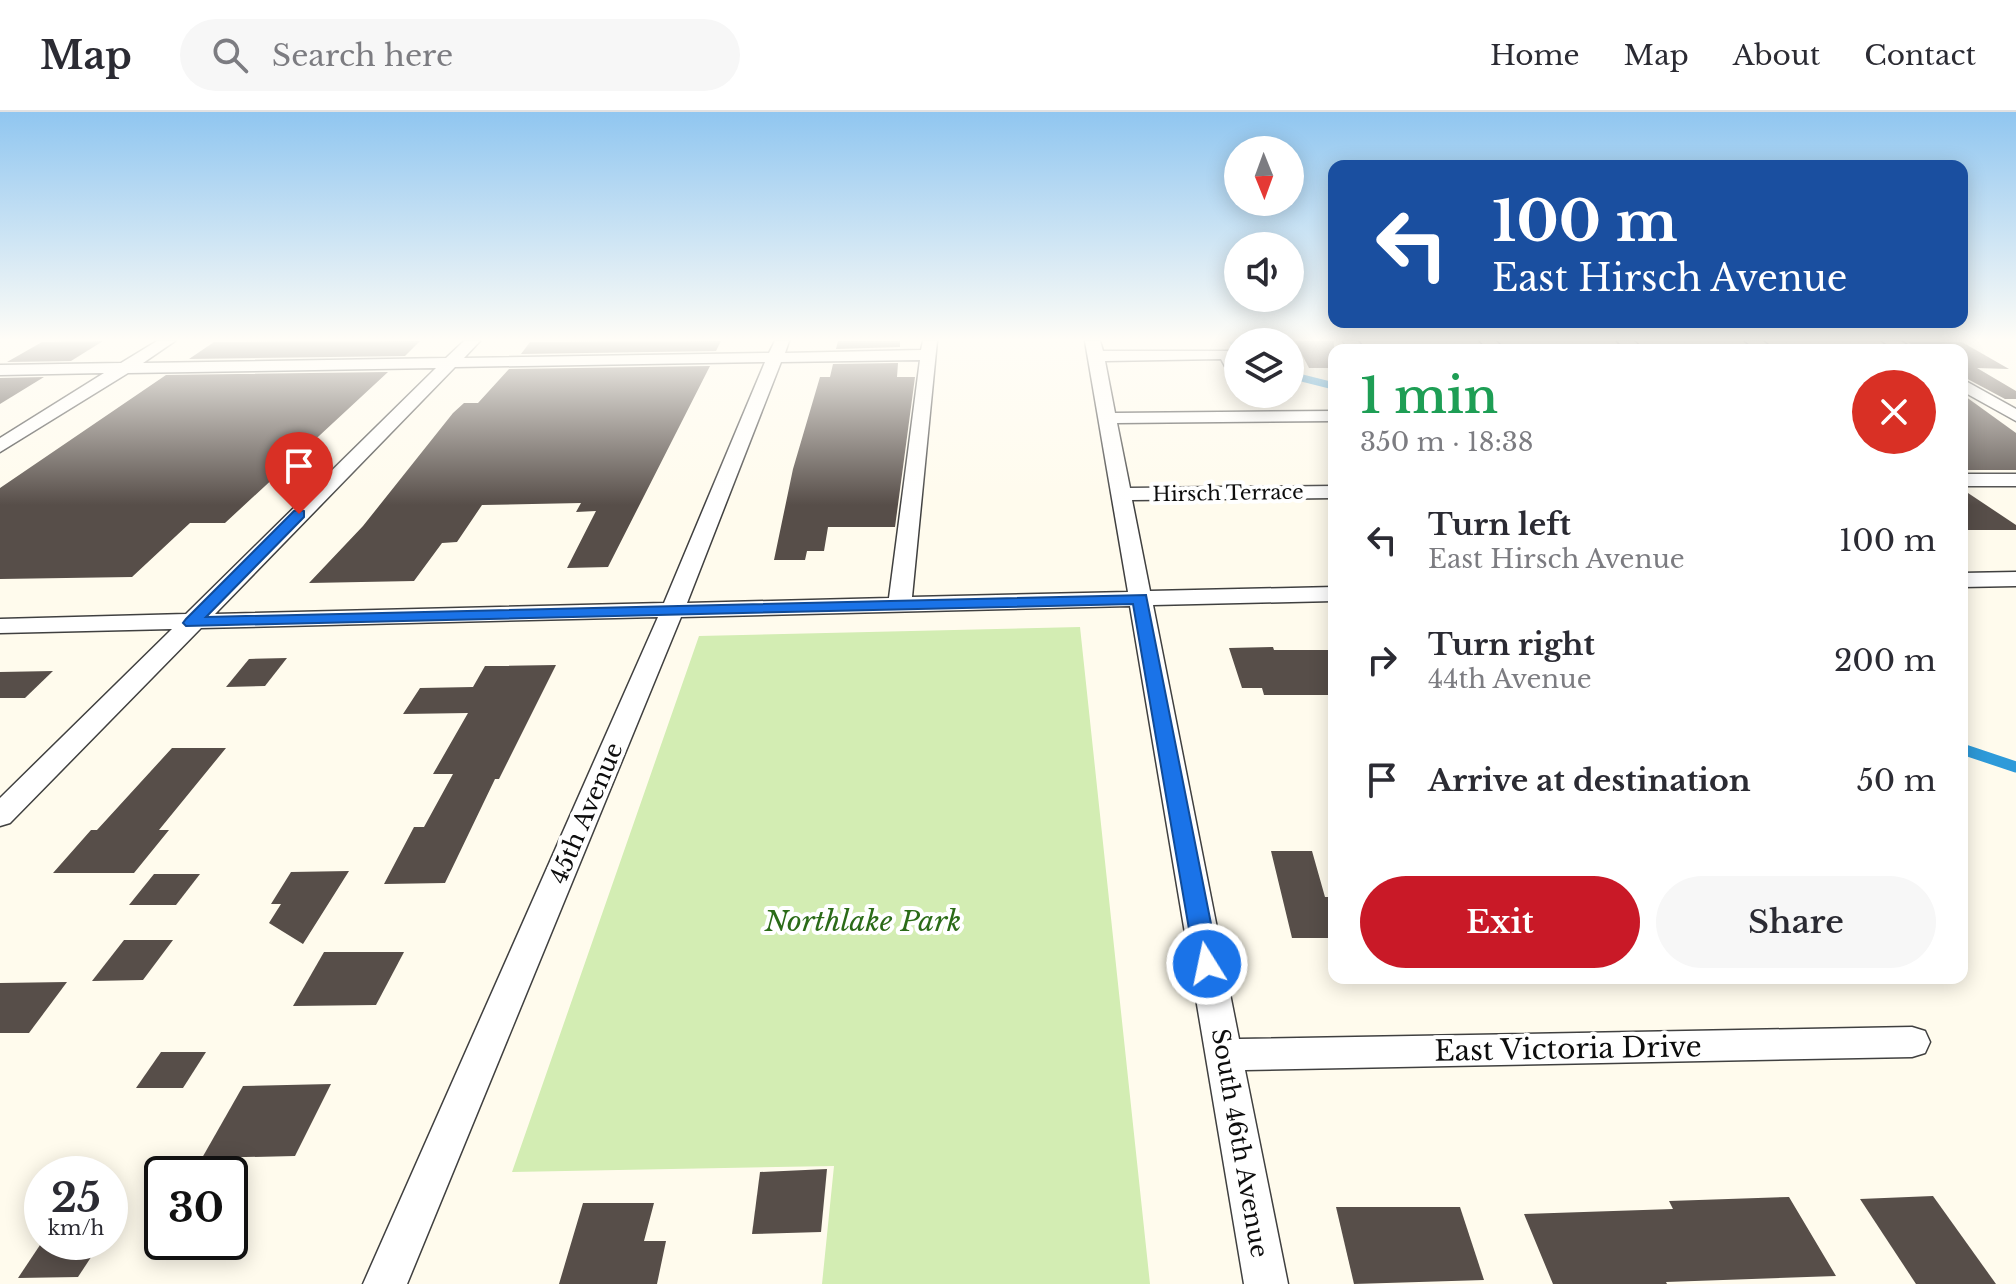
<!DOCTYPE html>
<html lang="en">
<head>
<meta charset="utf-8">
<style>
  body { margin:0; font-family:"Libre Baskerville",serif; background:#f7f7f7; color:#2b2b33; height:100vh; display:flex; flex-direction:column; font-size:30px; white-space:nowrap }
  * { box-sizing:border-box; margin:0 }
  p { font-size:26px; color:#7c7c81 }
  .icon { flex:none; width:44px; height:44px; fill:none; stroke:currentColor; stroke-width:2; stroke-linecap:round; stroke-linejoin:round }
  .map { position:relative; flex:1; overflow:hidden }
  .drawer { position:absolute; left:1328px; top:232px; width:640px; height:640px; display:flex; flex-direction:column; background:#fff; border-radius:16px; box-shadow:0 4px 20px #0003 }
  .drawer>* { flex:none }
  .banner { position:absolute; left:1328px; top:48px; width:640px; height:168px; border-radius:16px; box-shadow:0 4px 20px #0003; background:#1a4fa0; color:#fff; overflow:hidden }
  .needle { width:52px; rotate:179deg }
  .buttons { position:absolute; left:1224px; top:24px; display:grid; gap:16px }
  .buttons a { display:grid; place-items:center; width:80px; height:80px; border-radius:50%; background:#fff; box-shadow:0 4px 20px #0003; font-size:40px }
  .speed { position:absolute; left:24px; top:1044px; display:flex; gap:16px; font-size:40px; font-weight:700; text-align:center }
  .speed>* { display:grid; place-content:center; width:104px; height:104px; border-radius:50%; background:#fff; box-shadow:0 4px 20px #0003; line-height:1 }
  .speed small { font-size:20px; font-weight:400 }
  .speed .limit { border:4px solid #111; border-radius:12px; background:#fff; color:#111 }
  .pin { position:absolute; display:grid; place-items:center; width:68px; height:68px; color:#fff; margin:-82px -34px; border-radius:50% 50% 50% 0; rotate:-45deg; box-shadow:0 0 8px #0007 }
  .pin .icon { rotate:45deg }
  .me { position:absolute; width:88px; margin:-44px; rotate:350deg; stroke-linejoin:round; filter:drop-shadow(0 0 6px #0008) }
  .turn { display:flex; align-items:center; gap:28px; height:168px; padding:0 32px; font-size:36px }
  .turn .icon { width:104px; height:104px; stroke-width:2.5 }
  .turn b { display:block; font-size:56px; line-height:68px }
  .round { display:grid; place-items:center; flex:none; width:84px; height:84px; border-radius:42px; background:#f7f7f7 }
  .summary { display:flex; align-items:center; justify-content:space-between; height:136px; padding:0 32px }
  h1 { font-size:48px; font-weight:600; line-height:60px; color:#1e9e55 }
  .primary-button { display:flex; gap:16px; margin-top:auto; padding:16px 32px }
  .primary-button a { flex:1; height:92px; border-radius:48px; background:#c91927; color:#fff; font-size:32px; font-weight:600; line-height:92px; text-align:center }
  .primary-button a+a { background:#f7f7f7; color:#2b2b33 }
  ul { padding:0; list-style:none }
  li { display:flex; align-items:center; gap:24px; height:120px; padding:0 32px }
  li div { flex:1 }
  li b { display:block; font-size:30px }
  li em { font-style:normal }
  header { display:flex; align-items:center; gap:48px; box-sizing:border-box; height:112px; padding:0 40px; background:#fff; border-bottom:2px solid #e1e1e2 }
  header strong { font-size:38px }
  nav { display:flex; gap:44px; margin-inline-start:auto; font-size:28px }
  .search { width:560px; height:72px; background:#f7f7f7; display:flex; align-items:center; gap:20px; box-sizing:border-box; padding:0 28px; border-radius:44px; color:#7c7c81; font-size:30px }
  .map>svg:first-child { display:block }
</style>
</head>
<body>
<header>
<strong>Map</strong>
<div class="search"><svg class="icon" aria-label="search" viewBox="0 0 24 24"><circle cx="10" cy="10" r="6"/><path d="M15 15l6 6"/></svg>Search here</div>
<nav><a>Home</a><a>Map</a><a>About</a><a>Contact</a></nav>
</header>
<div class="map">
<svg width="2016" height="1172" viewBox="0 0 2016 1172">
  <rect width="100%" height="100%" fill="#fffbed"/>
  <polygon fill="#d3edb3" points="1080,515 1150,1172 822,1172 834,1054 512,1060 699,524"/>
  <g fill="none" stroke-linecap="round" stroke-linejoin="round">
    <g stroke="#2e9ad9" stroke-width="7">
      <polyline points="1232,229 1238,234"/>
      <polyline points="1290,263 1334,274"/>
    </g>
    <polyline stroke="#2e9ad9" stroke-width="11" points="1962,637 2016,655"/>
  </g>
  <g fill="#574e49">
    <polygon points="103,229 71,249 7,250 42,230"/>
    <polygon points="420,229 405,244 189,247 214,230"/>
    <polygon points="721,229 716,239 521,242 530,230"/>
    <polygon points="838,229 900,229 900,235 836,237"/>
    <polygon points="1295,229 1334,229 1334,256 1309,256"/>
    <polygon points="1908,230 1962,230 2009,257 1977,256 2016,279 2016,287 2005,287 1962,264 1962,238 1919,238"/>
    <polygon points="898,251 897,265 915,265 895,415 828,415 824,439 807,439 805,448 774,448 793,357 820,265 830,265 833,252"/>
    <polygon points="710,254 608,455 567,456 596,399 576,400 581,391 482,393 457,430 442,431 414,469 309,471 363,414 453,301 464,291 478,291 509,257"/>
    <polygon points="388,260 225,411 190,411 132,465 0,467 0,376 166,263"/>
    <polygon points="44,265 0,292 0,266"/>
    <polygon points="1962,282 2016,321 2016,358 1962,358"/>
    <polygon points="1962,377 2016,413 2016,418 1962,418"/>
    <polygon points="1273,535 1274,538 1334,538 1334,583 1264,583 1262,576 1242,576 1229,536"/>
    <polygon points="287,546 265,574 226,575 249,547"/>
    <polygon points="556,553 499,667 495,667 445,771 384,772 414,715 424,715 453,662 433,662 468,601 403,602 420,576 473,575 485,554"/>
    <polygon points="53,559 25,586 0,586 0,560"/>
    <polygon points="172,636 226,636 159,718 169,718 134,761 53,761 91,718 97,718"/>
    <polygon points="1271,739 1312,739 1325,785 1334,785 1334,826 1292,826"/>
    <polygon points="349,759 303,832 269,811 281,792 271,792 291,760"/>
    <polygon points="154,762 200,762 176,793 129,793"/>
    <polygon points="124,828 173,828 143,868 92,869"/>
    <polygon points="324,840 404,840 376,893 293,894"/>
    <polygon points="67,870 29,921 0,921 0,871"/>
    <polygon points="161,940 206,940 183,976 136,976"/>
    <polygon points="331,972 295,1044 202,1046 243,974"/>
    <polygon points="827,1057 821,1120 752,1122 760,1060"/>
    <polygon points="1933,1084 1996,1172 1916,1172 1860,1087"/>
    <polygon points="1789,1085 1836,1164 1666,1170 1667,1172 1553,1172 1524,1102 1673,1097 1669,1089"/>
    <polygon points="583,1091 654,1091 644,1129 666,1129 657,1172 559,1172"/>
    <polygon points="1336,1095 1460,1095 1484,1168 1354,1172"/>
    <polygon points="42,1130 101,1130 78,1165 18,1166"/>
  </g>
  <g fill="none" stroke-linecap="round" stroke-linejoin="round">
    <g stroke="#404040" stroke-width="3">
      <g id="minor">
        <path d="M157,229H175L143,251L446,246L464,229H480L464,246L769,241L775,229H789L785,241L921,238L923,229H937L912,485L1128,480L1085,229H1100L1103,239H1233L1238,248V269L1232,267L1221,247L1105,249L1115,301L1334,299V309L1117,311L1130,376L1334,374V386L1132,388L1150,479L1334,475V489L1153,493L1239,927L1912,915L1925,919L1930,930L1925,941L1912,945L1245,958L1288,1172H1244L1130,494L681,505L407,1172H363L658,505L201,516L10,711L0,714V686L172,517L0,521V507L186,502L436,256L128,261L0,340V326L104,261L0,263V253L121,251ZM920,248L889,486L687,491L781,250ZM765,250L664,491L215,502L455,255Z"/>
        <polygon points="1343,229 1358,229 1365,238 1349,238"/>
        <polygon points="1480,229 1496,229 1505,238 1488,238"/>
        <polygon points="1617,229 1634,229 1644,238 1626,238"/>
        <polygon points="1745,229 1763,229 1774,238 1756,238"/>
        <polygon points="1882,229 1901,229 1914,238 1895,238"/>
        <polygon points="1962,267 2016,297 2016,309 1962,279"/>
        <rect x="1962" y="362" width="54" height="12"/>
        <polygon points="2016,460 2016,474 1962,475 1962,461"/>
      </g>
    </g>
    <use href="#minor" fill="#fff" fill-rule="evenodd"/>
  </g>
  <linearGradient id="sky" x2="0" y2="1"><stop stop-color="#90c6f0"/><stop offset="0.58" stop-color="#fffdf7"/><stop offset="1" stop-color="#fffdf7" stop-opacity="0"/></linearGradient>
  <rect width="2016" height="393" fill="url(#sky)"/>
  <polygon fill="#1a73e8" stroke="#114b97" stroke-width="2" points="299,398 304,399 304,405 206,505 1146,483 1219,852 1215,859 1207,862 1199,859 1195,852 1133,492 186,514 183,511 186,507 294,399"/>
  <g text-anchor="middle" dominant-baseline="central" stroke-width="8" stroke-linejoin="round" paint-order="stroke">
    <g font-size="20" fill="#0d0d0d" stroke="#fff">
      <text transform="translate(1228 381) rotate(-1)">Hirsch Terrace</text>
    </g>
    <g font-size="24" fill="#0d0d0d" stroke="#fff">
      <text transform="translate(586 701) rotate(-67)">45th Avenue</text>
      <text transform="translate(1240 1031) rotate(80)">South 46th Avenue</text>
    </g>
    <g font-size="28" font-style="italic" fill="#2b6b18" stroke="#fff">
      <text x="863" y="809">Northlake Park</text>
    </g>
    <g font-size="28" fill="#0d0d0d" stroke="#fff">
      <text transform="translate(1568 937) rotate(-1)">East Victoria Drive</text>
    </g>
  </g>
</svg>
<div class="buttons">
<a><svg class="needle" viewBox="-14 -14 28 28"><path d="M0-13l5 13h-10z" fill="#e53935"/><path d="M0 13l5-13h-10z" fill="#7c7c81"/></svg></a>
<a><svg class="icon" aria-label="sound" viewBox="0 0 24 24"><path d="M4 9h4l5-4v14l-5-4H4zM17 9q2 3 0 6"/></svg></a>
<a><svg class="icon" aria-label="layers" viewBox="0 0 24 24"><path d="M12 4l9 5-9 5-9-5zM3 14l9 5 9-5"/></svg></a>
</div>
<div class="speed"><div>25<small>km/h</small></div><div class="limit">30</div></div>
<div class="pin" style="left:299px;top:402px;background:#d93025"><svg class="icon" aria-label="arrive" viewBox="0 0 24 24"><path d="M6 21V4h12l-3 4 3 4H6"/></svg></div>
<svg class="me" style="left:1207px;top:852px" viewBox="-20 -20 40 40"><circle r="17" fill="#1a73e8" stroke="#fff" stroke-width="3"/><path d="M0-11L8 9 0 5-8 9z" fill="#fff"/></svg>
<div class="banner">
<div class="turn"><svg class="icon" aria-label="left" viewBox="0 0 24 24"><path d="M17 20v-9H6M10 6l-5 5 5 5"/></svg><div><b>100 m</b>East Hirsch Avenue</div></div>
</div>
<section class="drawer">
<div class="summary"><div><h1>1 min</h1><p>350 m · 18:38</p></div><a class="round" style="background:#d93025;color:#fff"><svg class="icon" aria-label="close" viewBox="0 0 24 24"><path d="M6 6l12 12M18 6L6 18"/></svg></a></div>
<ul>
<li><svg class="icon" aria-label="left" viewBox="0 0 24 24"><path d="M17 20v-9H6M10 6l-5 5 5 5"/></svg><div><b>Turn left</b><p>East Hirsch Avenue</p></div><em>100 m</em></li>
<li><svg class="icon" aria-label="right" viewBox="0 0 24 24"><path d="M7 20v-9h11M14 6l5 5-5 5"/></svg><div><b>Turn right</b><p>44th Avenue</p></div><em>200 m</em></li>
<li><svg class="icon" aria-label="arrive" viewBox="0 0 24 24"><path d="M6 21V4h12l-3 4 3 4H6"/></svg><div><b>Arrive at destination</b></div><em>50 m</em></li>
</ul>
<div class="primary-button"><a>Exit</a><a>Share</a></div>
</section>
</div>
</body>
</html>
